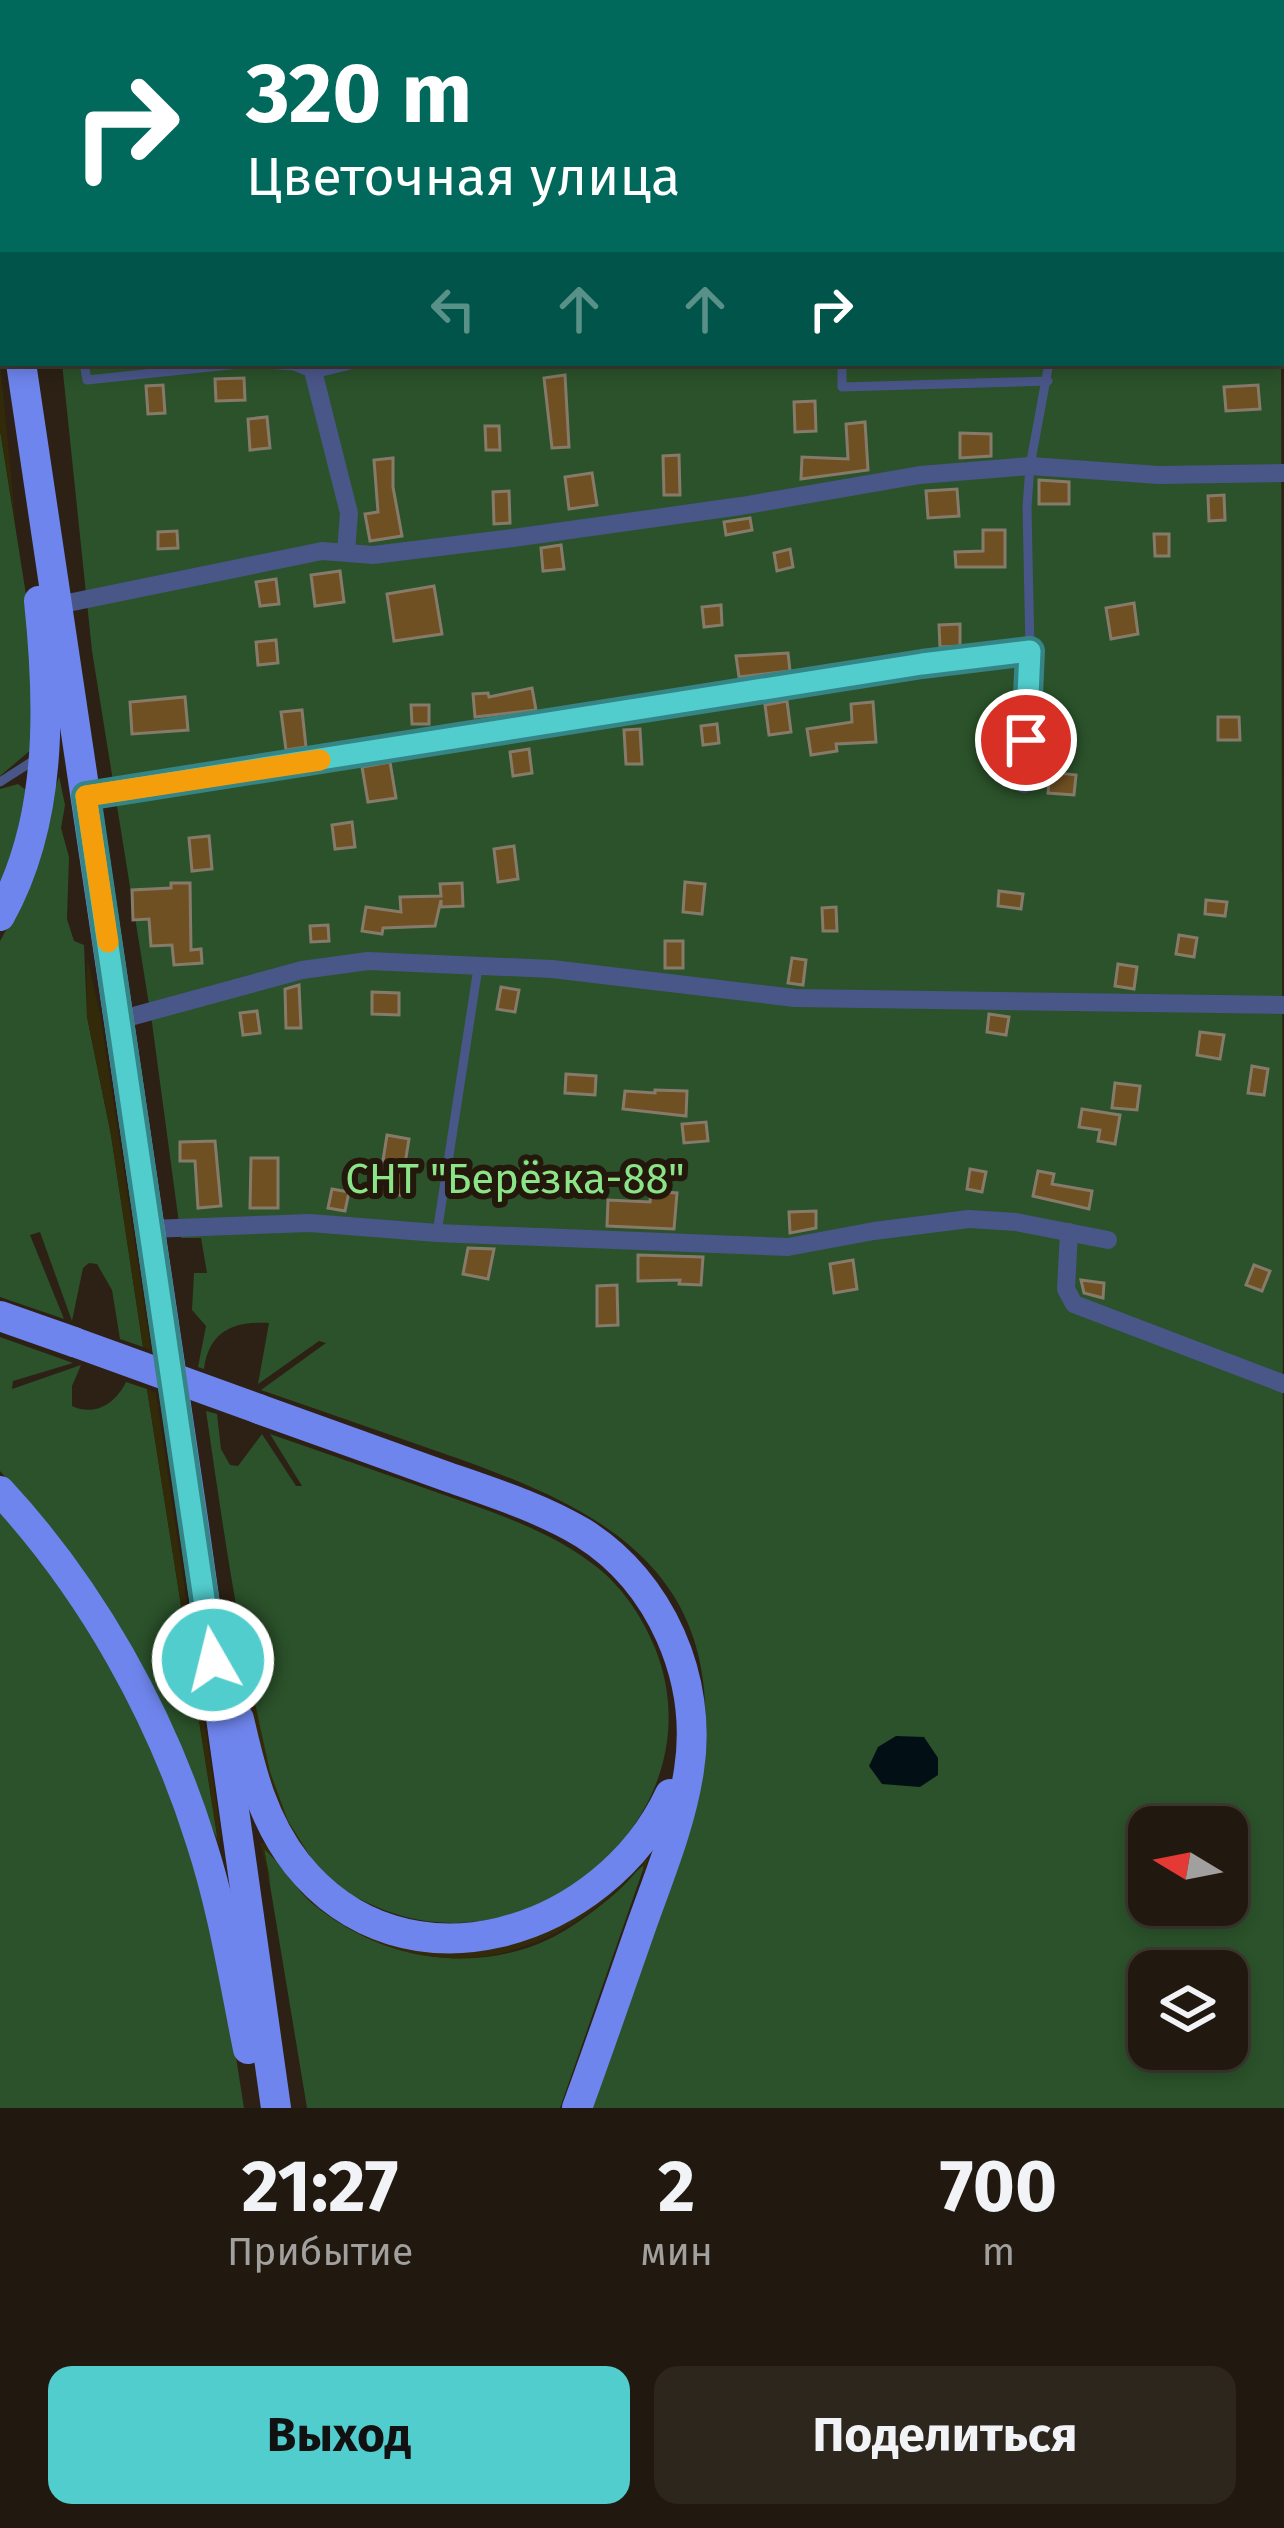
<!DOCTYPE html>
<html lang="ru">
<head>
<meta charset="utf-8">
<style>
  body { margin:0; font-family:"Fira Sans",sans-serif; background:#2d261d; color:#f1f3f6; height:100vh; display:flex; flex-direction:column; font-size:45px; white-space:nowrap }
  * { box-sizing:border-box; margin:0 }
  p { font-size:39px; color:#a2a09e }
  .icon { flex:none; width:66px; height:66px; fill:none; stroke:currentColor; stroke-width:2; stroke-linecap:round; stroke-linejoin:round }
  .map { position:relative; height:2108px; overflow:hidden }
  .sheet { display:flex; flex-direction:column; background:#21190f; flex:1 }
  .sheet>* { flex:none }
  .top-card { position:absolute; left:0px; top:0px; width:1284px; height:366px; box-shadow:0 6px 18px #0003,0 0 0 3px #3e382f; background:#00695c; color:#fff; overflow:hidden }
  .needle { width:78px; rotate:280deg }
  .tools { position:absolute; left:1128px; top:1806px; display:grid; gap:24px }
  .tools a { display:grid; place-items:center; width:120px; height:120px; border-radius:24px; background:#21190f; box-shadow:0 6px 18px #0003,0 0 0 3px #3e382f; font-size:60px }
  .pin { position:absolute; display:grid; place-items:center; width:102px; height:102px; color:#fff; margin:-51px; border:6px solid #fff; border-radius:50%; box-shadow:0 3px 12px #0007 }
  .me { position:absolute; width:132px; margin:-66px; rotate:352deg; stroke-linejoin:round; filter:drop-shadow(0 0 9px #0008) }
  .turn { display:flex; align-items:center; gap:42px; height:252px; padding:0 48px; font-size:54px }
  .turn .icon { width:156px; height:156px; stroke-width:2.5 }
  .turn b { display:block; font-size:84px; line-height:102px }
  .lanes { display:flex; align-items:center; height:114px; padding:0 48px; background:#0003; justify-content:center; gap:60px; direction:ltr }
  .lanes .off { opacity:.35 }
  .eta { display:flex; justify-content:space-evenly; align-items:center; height:204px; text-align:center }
  .eta b { font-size:72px; font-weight:700; line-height:84px }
  .action { display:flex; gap:24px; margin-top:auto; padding:24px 48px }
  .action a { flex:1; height:138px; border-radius:24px; background:#52cdce; color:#111; font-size:48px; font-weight:700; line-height:138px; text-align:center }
  .action a+a { background:#2d261d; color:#f1f3f6 }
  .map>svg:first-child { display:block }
</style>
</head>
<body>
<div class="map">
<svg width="1284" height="2108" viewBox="0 0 1284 2108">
  <rect width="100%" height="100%" fill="#2c2114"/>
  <g fill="#2b522a" fill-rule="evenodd">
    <polygon points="8,0 1168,0 1169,3 9,3"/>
    <path d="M1281,319L1284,2108H587L704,1750C721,1564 594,1506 445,1454C384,1433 323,1411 261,1390L326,1343L319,1341L258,1384L269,1323C234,1321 209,1331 204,1369L198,1367L206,1326L192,1310L194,1273H207L201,1238H181L152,1023L92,651L62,363H1281ZM1149,1827H1227V1905H1149ZM1149,1971H1227V2049H1149Z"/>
    <polygon points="0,430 30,620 32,749 0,776"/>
    <polygon points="59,776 65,805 61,828 69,857 67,919 74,941 84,945 87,1017 111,1135 143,1347 120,1339 112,1290 97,1264 89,1263 83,1268 72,1321 40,1232 30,1235 64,1319 0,1297 0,941 22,902"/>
    <polygon points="18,784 26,790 13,852 0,884 0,789"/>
    <path d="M0,1337L73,1363L13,1381L12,1389L81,1365L72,1386V1406C95,1417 116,1403 126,1382L147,1389L218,1842L22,1496L0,1471Z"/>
    <path d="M206,1411L217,1414L221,1449L230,1465L238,1466L262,1434L296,1486H302L270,1434C325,1453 379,1472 433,1491C486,1510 545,1528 590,1562C620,1583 641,1614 655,1648C720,1810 540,1970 384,1910C362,1901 338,1890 322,1873C264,1813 252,1696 238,1617C226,1549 216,1480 206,1411Z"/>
    <path d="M0,1511C92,1615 162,1749 200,1882C222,1955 232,2033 244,2108H0Z"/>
    <path d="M264,1849C282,1863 294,1887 312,1903C384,1963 488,1979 569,1928C586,1917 605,1903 620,1889C629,1881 637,1869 645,1864L560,2108H307Z"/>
  </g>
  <g fill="#332a09">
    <polygon points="0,362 16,526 0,430"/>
    <polygon points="87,958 100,1013 151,1350 143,1347 111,1135 87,1016"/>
    <polygon points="147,1389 156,1393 221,1834 218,1855 209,1822 218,1840"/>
    <path d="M230,1588L270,1772L288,1821L320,1872C251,1791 246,1689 230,1588Z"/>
    <path d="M266,1842L383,1941L437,1953L487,1950L569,1921L613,1892L642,1859H648L643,1876V1863C553,1966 425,1994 313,1904C294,1888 282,1864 264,1849L271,1884L260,1844Z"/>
  </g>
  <polygon fill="#020f14" points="896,1736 924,1737 938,1758 938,1775 920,1787 882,1784 869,1766 878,1747"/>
  <g fill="#6f5022" stroke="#867a6a" stroke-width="3">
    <polygon points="565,375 569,447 552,448 544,378"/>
    <polygon points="244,378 245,400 216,401 215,379"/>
    <polygon points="163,385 165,413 148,414 146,386"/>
    <polygon points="1258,385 1260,409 1226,411 1224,387"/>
    <polygon points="815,401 816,431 795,432 794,402"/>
    <polygon points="267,417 270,448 250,450 248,419"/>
    <polygon points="865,422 868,470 801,479 802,457 848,459 846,424"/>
    <polygon points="485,426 499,426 500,450 486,450"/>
    <polygon points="960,433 991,434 991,456 960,458"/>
    <polygon points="679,455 680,495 664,495 663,456"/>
    <polygon points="393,458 393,487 402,536 370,541 365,514 378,512 374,460"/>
    <polygon points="592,473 597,505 569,509 565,477"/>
    <polygon points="1039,480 1069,482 1069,504 1039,504"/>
    <polygon points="957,489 959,516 928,518 926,491"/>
    <polygon points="509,491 510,523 494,524 493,492"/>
    <polygon points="1224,495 1225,520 1209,521 1208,496"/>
    <polygon points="750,518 752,530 726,535 724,522"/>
    <polygon points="983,530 1005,530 1005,567 956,567 955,552 983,551"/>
    <polygon points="177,531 178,548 158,549 158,532"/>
    <polygon points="1154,534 1169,534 1169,556 1155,556"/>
    <polygon points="561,545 564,569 543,571 541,548"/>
    <polygon points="790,549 793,567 777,571 774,553"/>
    <polygon points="340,571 344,602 315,606 311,575"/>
    <polygon points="276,579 279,604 260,606 256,582"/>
    <polygon points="434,586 442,634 394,641 387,594"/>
    <polygon points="1134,603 1138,634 1111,639 1106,608"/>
    <polygon points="721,605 722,625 704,627 702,607"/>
    <polygon points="960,624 960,646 940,647 939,625"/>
    <polygon points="276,640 278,663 258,665 256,642"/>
    <polygon points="788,653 790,671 739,677 736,656"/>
    <polygon points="532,688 536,710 475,717 473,694 488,693 489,697"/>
    <polygon points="185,697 188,730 132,734 130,702"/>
    <polygon points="787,701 791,732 769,735 765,705"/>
    <polygon points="873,702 876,742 836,744 837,751 811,755 807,729 852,722 851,704"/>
    <polygon points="411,705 429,705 429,724 412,724"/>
    <polygon points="302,710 306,747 286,750 281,712"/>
    <polygon points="1218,717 1239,717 1240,740 1218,740"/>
    <polygon points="1042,722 1060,723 1059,744 1040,742"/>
    <polygon points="717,724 719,743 703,745 701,726"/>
    <polygon points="640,729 642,764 626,764 624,730"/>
    <polygon points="529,749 532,773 513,776 510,752"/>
    <polygon points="390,762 396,798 368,802 362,767"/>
    <polygon points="1050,772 1076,775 1074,795 1048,793"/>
    <polygon points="352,822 355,847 335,849 332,825"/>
    <polygon points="209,836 212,869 192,871 189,838"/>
    <polygon points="514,846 518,879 498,882 494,849"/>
    <polygon points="685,882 705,884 702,914 683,912"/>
    <polygon points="171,883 190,883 191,950 201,949 202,963 174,965 172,945 151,946 149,919 133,920 132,890 171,888"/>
    <polygon points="462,883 463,906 441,907 441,900 435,926 383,928 382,934 362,931 366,907 401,912 400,897 441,896 440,884"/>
    <polygon points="999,891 1023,894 1021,909 998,906"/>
    <polygon points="1206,900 1227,902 1225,916 1205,914"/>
    <polygon points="836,907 837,931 823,931 822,908"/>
    <polygon points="328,925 329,941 311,942 310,926"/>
    <polygon points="1179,935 1197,938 1194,957 1176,954"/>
    <rect x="665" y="941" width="18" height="27"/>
    <polygon points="792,958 806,960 803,985 788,983"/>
    <polygon points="1118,964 1137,967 1134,989 1115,986"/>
    <polygon points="299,985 301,1028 286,1028 285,989"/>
    <polygon points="501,987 519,990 515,1012 497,1009"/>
    <polygon points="372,992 399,993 399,1015 372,1014"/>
    <polygon points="257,1011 260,1033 243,1035 240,1013"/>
    <polygon points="989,1014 1009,1017 1006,1035 987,1032"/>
    <polygon points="1200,1032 1224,1035 1220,1059 1197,1055"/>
    <polygon points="1252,1066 1268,1069 1264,1095 1248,1093"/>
    <polygon points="566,1074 596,1076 595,1095 565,1093"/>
    <polygon points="1115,1083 1140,1086 1137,1110 1112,1108"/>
    <polygon points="655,1090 687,1091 686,1116 623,1109 625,1091 655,1093"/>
    <polygon points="1082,1109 1120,1115 1115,1144 1098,1141 1100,1130 1079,1127"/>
    <polygon points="706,1122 708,1141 684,1143 682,1124"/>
    <polygon points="387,1135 409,1139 400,1195 378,1192"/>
    <polygon points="215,1141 221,1206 198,1208 195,1161 180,1161 180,1142"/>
    <polygon points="251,1158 278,1158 278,1208 250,1208"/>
    <polygon points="970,1169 986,1172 982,1192 967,1189"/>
    <polygon points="1038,1171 1054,1174 1052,1184 1092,1191 1089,1209 1033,1196"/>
    <polygon points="332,1189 349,1192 345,1211 328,1208"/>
    <polygon points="651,1191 677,1193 674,1229 607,1226 608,1200 650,1202"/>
    <polygon points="816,1211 816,1228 790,1233 789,1212"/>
    <polygon points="468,1248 494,1249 488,1279 463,1274"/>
    <polygon points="638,1255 703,1257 701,1285 679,1284 680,1280 638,1281"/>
    <polygon points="853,1260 857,1289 834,1293 830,1264"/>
    <polygon points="1254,1265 1270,1271 1262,1291 1246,1285"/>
    <polygon points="1081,1280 1104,1283 1103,1298 1084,1293"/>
    <polygon points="617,1285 618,1325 597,1326 597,1286"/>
  </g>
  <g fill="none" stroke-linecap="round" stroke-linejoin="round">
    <g stroke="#495688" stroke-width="9">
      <polyline points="27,0 27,3"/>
      <polyline points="859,3 860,0"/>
      <polyline points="84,363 87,380 249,363 294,366 314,374 359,363"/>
      <polyline points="842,363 842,387 1048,381"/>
      <polyline points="1030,651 1027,507 1030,466 1049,363"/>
      <polyline points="0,782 36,759"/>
      <polyline points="437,1233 478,968"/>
    </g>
    <g stroke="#495688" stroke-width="18">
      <polyline points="204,0 205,3"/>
      <polyline points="311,363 349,513 346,552"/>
      <polyline points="58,605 322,551 373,555 513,538 741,506 920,475 1030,466 1159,475 1284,473"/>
      <polyline points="86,797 922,664 1030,651 1024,784"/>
      <polyline points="119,1020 302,970 368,961 552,969 795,998 1284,1005"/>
      <polyline points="150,1229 310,1223 437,1233 788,1247 874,1231 969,1219 1016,1222 1108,1240"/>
      <polyline points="1069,1232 1066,1289 1074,1304 1284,1384"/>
    </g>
    <g stroke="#6e85ed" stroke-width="30">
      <polyline points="0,236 3,279"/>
      <polyline points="21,363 194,1526 276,2108"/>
      <path d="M0,916C53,821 50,705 39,601"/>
      <polyline points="0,1316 74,1342"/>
      <path d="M259,1409C322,1432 385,1454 448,1477C494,1493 541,1508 583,1533C661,1582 703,1679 689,1770C681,1824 659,1876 641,1927C620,1987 599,2048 577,2108"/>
      <path d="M0,1491C91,1589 161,1714 201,1842C223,1909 234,1980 248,2049"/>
      <path d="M239,1719C251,1772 263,1821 297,1864C405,1999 604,1935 670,1794"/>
    </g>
    <polyline stroke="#6e85ed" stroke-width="30" points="74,1342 259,1409"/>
  </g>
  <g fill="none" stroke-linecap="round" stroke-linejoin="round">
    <g stroke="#358586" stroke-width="30">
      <polyline id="route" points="213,1660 86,796 922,664 1030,651 1026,740"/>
    </g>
    <use href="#route" stroke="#52cdce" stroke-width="21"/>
    <polyline stroke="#f59e0b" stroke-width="21" points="108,942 86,796 320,760"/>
  </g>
  <g text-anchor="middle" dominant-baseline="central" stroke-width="12" stroke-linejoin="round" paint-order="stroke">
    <g font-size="42" fill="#8be588" stroke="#23180b">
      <text x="515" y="1179">СНТ "Берёзка-88"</text>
    </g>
  </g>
</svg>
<div class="tools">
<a><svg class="needle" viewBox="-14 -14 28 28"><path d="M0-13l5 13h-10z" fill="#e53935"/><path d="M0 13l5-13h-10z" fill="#a2a09e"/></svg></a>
<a><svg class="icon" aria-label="layers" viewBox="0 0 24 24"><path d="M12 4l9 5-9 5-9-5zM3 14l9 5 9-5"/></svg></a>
</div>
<div class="pin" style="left:1026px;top:740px;background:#d93025"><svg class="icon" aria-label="arrive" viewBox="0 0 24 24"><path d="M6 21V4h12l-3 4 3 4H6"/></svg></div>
<svg class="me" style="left:213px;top:1660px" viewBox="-20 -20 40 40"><circle r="17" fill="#52cdce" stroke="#fff" stroke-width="3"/><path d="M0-11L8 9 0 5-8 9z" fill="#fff"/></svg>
<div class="top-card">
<div class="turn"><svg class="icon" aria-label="right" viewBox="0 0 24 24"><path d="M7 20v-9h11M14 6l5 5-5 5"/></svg><div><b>320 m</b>Цветочная улица</div></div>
<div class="lanes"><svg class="icon off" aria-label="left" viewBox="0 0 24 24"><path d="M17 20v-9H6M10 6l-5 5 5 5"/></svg><svg class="icon off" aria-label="ahead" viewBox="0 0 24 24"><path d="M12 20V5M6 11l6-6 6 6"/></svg><svg class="icon off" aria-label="ahead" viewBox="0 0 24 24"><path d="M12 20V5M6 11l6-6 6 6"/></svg><svg class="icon" aria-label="right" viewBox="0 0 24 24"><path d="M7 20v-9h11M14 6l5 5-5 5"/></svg></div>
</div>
</div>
<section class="sheet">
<div class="eta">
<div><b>21:27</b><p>Прибытие</p></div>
<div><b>2</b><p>мин</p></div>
<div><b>700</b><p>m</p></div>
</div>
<div class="action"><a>Выход</a><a>Поделиться</a></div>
</section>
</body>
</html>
